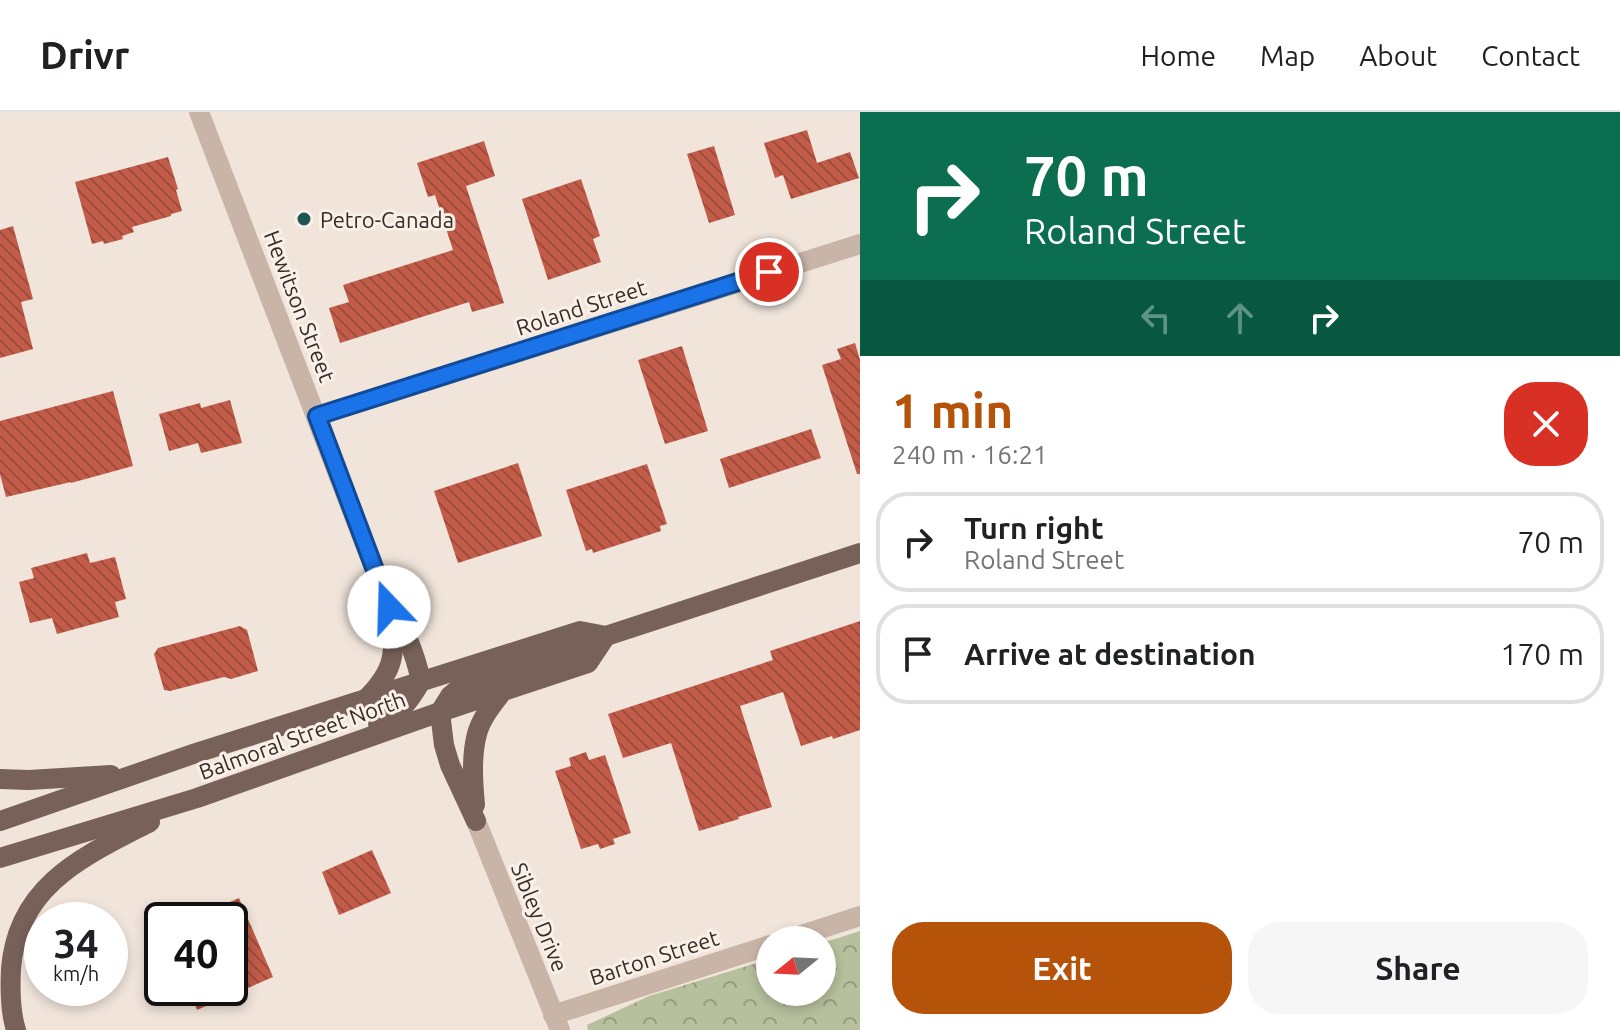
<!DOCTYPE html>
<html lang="en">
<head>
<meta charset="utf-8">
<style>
  body { margin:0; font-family:Ubuntu,sans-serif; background:#f6f6f6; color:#202124; height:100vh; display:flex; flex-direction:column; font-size:30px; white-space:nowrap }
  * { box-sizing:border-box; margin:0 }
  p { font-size:26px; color:#757577 }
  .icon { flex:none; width:44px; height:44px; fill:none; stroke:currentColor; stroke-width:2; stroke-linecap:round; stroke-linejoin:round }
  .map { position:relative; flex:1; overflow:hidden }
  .panel { display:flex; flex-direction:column; background:#fff; width:760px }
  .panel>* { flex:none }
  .top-card { background:#0b6e4f; color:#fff; overflow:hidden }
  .needle { width:52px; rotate:252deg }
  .controls { position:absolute; left:756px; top:814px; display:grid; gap:16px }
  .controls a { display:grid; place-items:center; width:80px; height:80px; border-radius:50%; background:#fff; box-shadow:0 4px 12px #0003; font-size:40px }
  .speed { position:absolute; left:24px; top:790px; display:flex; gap:16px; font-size:40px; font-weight:700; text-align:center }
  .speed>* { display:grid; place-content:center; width:104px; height:104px; border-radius:50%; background:#fff; box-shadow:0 4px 12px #0003; line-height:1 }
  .speed small { font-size:20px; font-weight:400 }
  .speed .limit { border:4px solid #111; border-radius:12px; background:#fff; color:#111 }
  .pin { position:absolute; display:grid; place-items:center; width:68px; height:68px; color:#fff; margin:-34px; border:4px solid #fff; border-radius:50%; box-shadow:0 2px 8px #0007 }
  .me { position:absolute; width:88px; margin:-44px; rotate:339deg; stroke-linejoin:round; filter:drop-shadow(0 0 6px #0008) }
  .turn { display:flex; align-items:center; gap:28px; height:168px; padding:0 32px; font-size:36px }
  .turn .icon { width:104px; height:104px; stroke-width:2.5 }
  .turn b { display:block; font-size:56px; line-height:68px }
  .lanes { display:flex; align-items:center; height:76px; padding:0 32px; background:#0003; justify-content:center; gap:40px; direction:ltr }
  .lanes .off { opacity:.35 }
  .round { display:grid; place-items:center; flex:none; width:84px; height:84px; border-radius:32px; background:#f6f6f6 }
  .head { display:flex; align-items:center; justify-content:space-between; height:136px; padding:0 32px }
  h1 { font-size:48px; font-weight:700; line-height:60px; color:#b45309 }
  .action { display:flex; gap:16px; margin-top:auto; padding:16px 32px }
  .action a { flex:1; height:92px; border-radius:32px; background:#b45309; color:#fff; font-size:32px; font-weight:700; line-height:92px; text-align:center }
  .action a+a { background:#f6f6f6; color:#202124 }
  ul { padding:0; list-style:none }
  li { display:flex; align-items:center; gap:24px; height:100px; margin:0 16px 12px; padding:0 16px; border:4px solid #e0e0e0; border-radius:32px }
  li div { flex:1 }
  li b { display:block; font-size:30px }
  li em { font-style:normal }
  header { display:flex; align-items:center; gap:48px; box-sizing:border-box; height:112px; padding:0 40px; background:#fff; border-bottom:2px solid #e0e0e0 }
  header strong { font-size:38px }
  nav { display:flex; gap:44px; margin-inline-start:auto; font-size:28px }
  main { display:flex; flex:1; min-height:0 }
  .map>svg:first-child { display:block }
</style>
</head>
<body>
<header>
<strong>Drivr</strong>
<nav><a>Home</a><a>Map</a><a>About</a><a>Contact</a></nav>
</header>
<main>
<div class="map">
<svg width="860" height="918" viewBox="0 0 860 918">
  <defs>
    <pattern id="forest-crowns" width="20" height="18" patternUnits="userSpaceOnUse" patternTransform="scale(2)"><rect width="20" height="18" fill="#b6c09c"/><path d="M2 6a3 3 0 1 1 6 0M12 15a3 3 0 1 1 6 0" fill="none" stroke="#959c7f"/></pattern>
    <pattern id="building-back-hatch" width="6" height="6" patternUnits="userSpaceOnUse" patternTransform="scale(2)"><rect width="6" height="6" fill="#c25c48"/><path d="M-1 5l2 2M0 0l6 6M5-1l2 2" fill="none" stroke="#9e4c3c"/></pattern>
  </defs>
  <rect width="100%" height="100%" fill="#f1e5db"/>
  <polygon fill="url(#forest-crowns)" points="860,819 860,918 588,918 587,913 649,884 770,847 770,880 822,880 822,831"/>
  <g fill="url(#building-back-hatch)">
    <polygon points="807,18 817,51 850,40 859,66 791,87 783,63 775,66 764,31"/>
    <polygon points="484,29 495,64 466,74 504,191 472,200 469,190 340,231 329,196 349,190 343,173 453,138 435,83 428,85 417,51"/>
    <polygon points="714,34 735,103 709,111 687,42"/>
    <polygon points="168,45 178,77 176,78 182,99 171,102 171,104 132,115 134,120 122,124 123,127 104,132 103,129 92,132 75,70"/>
    <polygon points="581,67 600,124 593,127 601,150 548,168 522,87"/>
    <polygon points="13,114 33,187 21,190 33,237 0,246 0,118"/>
    <polygon points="855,231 860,248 860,362 857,362 822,253 841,247 837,237"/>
    <polygon points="682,234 708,319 665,332 638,248"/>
    <polygon points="113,279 133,354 71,371 71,370 6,385 0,362 0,309"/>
    <polygon points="230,288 242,331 201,341 198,331 169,339 159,302 200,291 201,296"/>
    <polygon points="811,317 821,346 729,376 720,347"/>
    <polygon points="518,351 542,424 458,451 434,379"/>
    <polygon points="647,352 667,412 660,414 661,419 593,441 592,437 586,439 566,378"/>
    <polygon points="87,441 90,451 115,445 126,487 115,490 119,505 57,522 52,506 30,511 19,470 34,466 31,456"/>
    <polygon points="860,509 860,618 833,627 832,624 801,634 783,580 740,594 772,695 738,705 739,707 699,719 671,631 623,646 608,602 773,548 770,539"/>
    <polygon points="240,514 247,518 258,559 231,567 224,565 170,579 164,578 154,542 158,536"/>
    <polygon points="586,640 589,648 605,643 631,721 613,727 615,732 600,737 598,732 581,737 555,659 571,654 569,646"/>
    <polygon points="372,738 391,781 339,803 322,760"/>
    <polygon points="239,786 273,865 197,898 188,876 230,876 230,808 189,808"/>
  </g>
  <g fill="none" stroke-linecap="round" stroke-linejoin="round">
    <g stroke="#c9b4a8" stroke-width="20">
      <polyline points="199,0 389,495"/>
      <polyline points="317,304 860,132"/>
      <polyline points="476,709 560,918"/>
      <polyline points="786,828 860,804"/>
      <polyline points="553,903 770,833"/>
    </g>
    <g stroke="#776159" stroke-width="20">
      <path d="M367,586C396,557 396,539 390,499"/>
      <path d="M378,612C399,603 410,589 421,569C414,538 407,522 389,495"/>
      <polyline points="0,667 29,668 111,663"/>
      <path d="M475,693C473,671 471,644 477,622C481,606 493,592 503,579"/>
      <polyline points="0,709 196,641 580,519 606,524"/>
      <polyline points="476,709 450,653 444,633 440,600 450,584 462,574 606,524 860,441"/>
      <polyline points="0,746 197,686 440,600 588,551 606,524"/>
      <path d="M16,918C10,899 10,877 11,857C17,773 84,744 150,710"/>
    </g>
  </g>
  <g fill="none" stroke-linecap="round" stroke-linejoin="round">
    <g stroke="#114b97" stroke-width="20">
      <polyline id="route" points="389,495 317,304 769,160"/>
    </g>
    <use href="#route" stroke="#1a73e8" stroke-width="14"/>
  </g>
  <circle fill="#1f5655" stroke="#f9f0e8" stroke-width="3" cx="304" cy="107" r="8"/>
  <g text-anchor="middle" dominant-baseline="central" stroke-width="6" stroke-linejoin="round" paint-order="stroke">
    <g font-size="22" fill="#362b28" stroke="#f9f0e8" text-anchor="start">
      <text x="320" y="107">Petro-Canada</text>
    </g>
    <g font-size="22" fill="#362b28" stroke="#f9f0e8">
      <text transform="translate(300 194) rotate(69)">Hewitson Street</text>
      <text transform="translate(581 195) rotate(-18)">Roland Street</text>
      <text transform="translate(302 623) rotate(-20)">Balmoral Street North</text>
      <text transform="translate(540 805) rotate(68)">Sibley Drive</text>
      <text transform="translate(654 845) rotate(-18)">Barton Street</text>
    </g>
  </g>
</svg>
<div class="controls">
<a><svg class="needle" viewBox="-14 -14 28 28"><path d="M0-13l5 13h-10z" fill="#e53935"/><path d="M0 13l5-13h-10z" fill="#757577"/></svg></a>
</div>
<div class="speed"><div>34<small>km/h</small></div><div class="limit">40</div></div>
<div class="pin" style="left:769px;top:160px;background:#d93025"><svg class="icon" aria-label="arrive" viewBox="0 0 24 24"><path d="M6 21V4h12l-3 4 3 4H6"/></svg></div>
<svg class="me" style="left:389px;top:495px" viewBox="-20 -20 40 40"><circle r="19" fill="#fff"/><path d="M0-13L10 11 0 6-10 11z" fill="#1a73e8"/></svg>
</div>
<section class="panel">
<div class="top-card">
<div class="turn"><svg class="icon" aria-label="right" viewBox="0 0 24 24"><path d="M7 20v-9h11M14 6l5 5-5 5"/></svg><div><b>70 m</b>Roland Street</div></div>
<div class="lanes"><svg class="icon off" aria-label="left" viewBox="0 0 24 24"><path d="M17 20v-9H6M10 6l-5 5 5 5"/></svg><svg class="icon off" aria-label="ahead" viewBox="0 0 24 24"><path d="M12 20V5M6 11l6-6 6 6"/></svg><svg class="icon" aria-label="right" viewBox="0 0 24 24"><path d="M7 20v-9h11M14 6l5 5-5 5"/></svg></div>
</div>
<div class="head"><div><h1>1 min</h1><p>240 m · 16:21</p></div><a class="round" style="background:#d93025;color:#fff"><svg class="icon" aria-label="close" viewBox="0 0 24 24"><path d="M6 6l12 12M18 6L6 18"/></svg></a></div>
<ul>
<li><svg class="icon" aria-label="right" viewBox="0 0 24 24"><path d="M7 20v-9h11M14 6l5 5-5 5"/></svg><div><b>Turn right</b><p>Roland Street</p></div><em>70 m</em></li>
<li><svg class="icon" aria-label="arrive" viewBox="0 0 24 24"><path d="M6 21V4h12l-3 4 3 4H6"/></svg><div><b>Arrive at destination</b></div><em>170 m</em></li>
</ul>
<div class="action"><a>Exit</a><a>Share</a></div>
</section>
</main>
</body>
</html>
